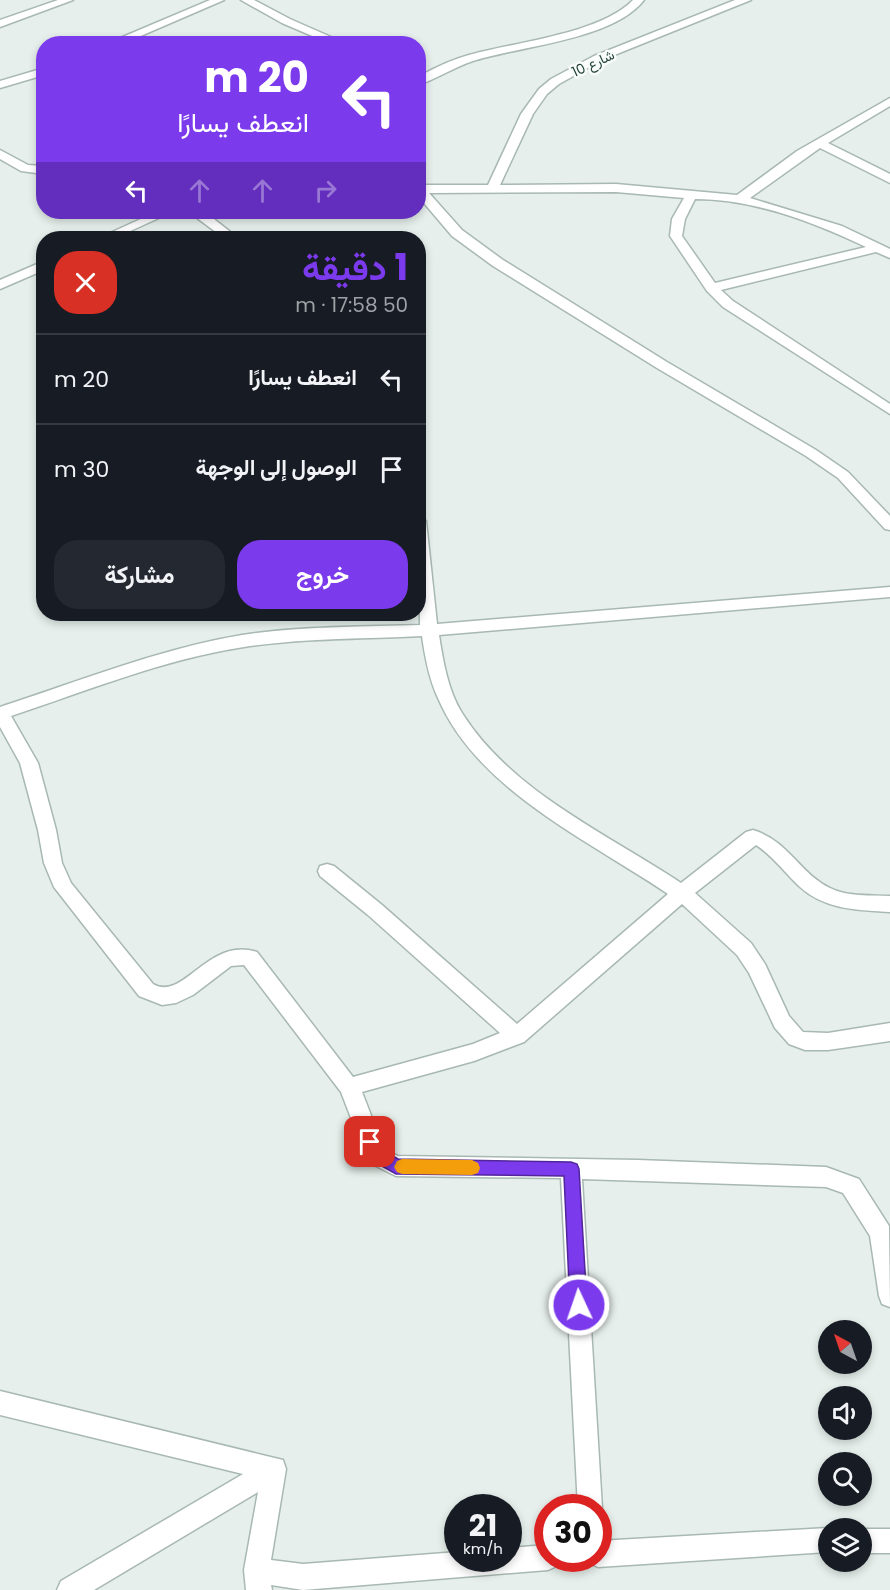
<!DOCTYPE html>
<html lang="ar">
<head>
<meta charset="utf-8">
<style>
  body { margin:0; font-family:Poppins,Vazirmatn,sans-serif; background:#242831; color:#f1f3f6; direction:rtl; height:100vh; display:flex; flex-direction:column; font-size:22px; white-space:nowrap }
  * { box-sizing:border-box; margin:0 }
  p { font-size:20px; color:#9ea1a6 }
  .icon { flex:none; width:33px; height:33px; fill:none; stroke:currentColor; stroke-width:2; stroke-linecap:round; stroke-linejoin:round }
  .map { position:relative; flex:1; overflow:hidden; direction:ltr }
  .side { position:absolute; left:36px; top:231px; width:390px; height:390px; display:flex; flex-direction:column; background:#171b24; border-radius:24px; box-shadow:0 3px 9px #0003; direction:rtl }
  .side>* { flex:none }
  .banner { position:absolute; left:36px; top:36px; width:390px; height:183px; border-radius:24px; box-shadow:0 3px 9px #0003; direction:rtl; background:#7c3aed; color:#fff; overflow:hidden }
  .needle { width:39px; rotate:320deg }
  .controls { position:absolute; left:818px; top:1320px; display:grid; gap:12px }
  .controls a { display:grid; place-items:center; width:54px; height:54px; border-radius:50%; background:#171b24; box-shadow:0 3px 9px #0003; font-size:30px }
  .speed { position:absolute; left:444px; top:1494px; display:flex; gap:12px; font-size:30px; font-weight:700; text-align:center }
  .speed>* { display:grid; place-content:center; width:78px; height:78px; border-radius:50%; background:#171b24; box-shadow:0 3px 9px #0003; line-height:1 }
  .speed small { font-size:15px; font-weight:400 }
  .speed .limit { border:9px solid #d22; background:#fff; color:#111 }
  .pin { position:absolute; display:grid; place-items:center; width:51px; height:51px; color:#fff; margin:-26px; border-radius:12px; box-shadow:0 3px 9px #0006 }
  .me { position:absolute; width:66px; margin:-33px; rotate:357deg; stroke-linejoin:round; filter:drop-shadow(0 0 4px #0008) }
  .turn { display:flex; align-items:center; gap:21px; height:126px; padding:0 18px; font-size:27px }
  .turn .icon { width:78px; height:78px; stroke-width:2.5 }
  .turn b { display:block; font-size:42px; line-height:51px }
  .lanes { display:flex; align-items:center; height:57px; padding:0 18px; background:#0003; justify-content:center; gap:30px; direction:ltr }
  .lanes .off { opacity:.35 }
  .round { display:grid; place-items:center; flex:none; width:63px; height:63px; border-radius:24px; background:#242831 }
  .summary { display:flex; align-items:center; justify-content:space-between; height:102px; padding:0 18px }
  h1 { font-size:36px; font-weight:700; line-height:45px; color:#7c3aed }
  .action { display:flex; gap:12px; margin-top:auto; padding:12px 18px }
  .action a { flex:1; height:69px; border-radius:24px; background:#7c3aed; color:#fff; font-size:24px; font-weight:700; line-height:69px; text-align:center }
  .action a+a { background:#242831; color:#f1f3f6 }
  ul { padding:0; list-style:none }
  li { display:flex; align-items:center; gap:18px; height:90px; padding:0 18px; border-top:2px solid #363941 }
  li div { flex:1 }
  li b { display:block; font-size:22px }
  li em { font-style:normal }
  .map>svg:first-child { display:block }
</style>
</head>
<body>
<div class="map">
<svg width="890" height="1590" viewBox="0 0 890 1590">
  <rect width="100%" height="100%" fill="#e6efeb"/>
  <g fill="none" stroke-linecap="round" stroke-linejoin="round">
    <g stroke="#a8b8b2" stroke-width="3">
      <g id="minor">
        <polygon points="58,0 73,0 0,27 0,20"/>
        <polygon points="210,0 224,0 122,44 106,44"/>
        <polygon points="241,0 254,0 290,19 347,44 331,44 282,23"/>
        <path d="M633,0H644C613,40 520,46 473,61C454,67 437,79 418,85V77C434,68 451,60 469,55C515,42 600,34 633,0Z"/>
        <path d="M735,0H751L602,60L559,84L547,94L533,114L500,185L616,184L737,195L797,151L890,98V106L828,143L890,174V183L820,148L750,198L842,226L890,249V258L876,252L721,290L733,301L890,404V414L723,307L707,291L670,236L672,219L684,198L616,192L429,193L462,230L503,260L667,362L816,450L848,472L890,516V530L885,529L838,478L806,456L657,368L493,266L452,236L418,196V185H488L521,114L539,89L551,79L594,56ZM695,199C754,199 813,222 866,247L715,283L682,236L685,219Z"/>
        <polygon points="44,68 44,75 0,88 0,81"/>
        <polygon points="0,150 28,165 44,166 44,174 21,171 0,159"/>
        <polygon points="156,212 172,212 115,238 99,238"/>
        <polygon points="197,212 205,212 238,238 224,238 197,218 195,215"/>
        <polygon points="44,261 44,270 0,289 0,280"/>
        <path d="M418,516L426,521L437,624L890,587V597L439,635C443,661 448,691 462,713C512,792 606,833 681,883L746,832L753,830C789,841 799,873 830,888C848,897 871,895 890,896V912C859,910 825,910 800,887C785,873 773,856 756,845L695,893L751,943L765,964L789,1016L803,1032L828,1033L890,1023V1041L828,1050H805L789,1044L775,1028L749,973L737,955L682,904L524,1042L474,1061L362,1092L384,1149L398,1156L638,1160L826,1167L859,1179L889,1226L890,1307L882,1304L879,1296L870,1236L843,1193L826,1187L582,1179L602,1508L598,1517V1508H578L561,1178L396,1176L368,1162L341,1092L244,965L231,966L193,995L176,1003L162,1005L139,996L54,887L44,863L38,830L20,763L0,727V707C80,681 159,649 242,635C300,626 361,627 420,625ZM422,636C425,657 429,679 438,698C477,790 590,841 668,894L517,1024L382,905L334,866L327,864L320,866L318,871L320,876L368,915L500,1033L473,1044L353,1077L257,952C208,936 184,1002 153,984L71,883L62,863L56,830L38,763L11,716C87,691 164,659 244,647C303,638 363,639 422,636Z"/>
        <polygon points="0,1391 283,1460 286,1469 271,1560 303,1564 458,1552 458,1558 508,1558 508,1548 548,1545 548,1558 560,1558 557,1566 548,1570 303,1590 271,1585 272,1590 246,1590 244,1570 258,1492 94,1590 57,1590 61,1581 243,1474 0,1415"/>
        <polygon points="828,1528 830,1528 828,1528 828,1552 598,1567 589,1563 587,1558 598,1558 598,1541"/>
        <rect x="861" y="1529" width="29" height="24"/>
      </g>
    </g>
    <use href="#minor" fill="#fff" fill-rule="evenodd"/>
  </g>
  <polygon fill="#7c3aed" stroke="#51269a" stroke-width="1.5" points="370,1134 376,1137 382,1150 398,1159 571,1162 577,1164 579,1169 587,1305 585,1310 579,1313 573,1310 570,1305 564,1176 396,1174 371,1160 362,1142 365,1137"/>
  <polygon fill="#f59e0b" points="402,1159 472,1160 478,1163 480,1168 478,1173 472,1175 402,1174 397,1172 394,1167 397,1161"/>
  <g text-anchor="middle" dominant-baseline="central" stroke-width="5" stroke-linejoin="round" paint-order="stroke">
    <g font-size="14" fill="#24423a" stroke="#f7fbf9">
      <text transform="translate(593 63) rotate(-25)">شارع 10</text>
    </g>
  </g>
</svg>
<div class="controls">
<a><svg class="needle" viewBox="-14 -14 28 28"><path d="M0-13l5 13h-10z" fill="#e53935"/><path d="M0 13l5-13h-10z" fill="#9ea1a6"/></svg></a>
<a><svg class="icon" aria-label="sound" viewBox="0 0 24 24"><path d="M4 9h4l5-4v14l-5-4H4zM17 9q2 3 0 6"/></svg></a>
<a><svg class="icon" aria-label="search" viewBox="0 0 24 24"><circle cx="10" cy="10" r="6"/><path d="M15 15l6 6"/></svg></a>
<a><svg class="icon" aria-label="layers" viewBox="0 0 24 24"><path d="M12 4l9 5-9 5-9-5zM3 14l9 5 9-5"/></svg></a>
</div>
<div class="speed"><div>21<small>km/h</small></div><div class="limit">30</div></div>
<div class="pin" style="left:370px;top:1142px;background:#d93025"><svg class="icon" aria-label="arrive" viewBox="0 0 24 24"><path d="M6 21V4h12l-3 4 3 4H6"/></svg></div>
<svg class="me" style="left:579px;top:1305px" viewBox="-20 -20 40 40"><circle r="17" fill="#7c3aed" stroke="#fff" stroke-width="3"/><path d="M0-11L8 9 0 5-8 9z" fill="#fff"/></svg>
<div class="banner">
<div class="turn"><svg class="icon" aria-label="left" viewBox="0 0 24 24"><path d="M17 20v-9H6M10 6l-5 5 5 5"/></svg><div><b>20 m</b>انعطف يسارًا</div></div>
<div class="lanes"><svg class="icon" aria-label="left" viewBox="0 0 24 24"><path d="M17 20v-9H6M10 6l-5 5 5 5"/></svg><svg class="icon off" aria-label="ahead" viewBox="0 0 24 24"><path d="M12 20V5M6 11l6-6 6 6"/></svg><svg class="icon off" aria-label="ahead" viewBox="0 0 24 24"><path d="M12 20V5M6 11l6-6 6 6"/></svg><svg class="icon off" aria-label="right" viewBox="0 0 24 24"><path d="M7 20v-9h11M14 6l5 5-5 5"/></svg></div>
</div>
<section class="side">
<div class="summary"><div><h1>1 دقيقة</h1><p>50 m · 17:58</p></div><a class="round" style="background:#d93025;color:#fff"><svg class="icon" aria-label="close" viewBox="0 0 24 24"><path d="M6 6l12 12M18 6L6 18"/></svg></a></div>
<ul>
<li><svg class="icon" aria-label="left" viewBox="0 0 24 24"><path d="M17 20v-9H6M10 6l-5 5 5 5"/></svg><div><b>انعطف يسارًا</b></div><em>20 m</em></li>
<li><svg class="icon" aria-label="arrive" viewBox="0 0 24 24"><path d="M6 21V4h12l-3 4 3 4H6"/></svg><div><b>الوصول إلى الوجهة</b></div><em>30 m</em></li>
</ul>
<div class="action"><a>خروج</a><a>مشاركة</a></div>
</section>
</div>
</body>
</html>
